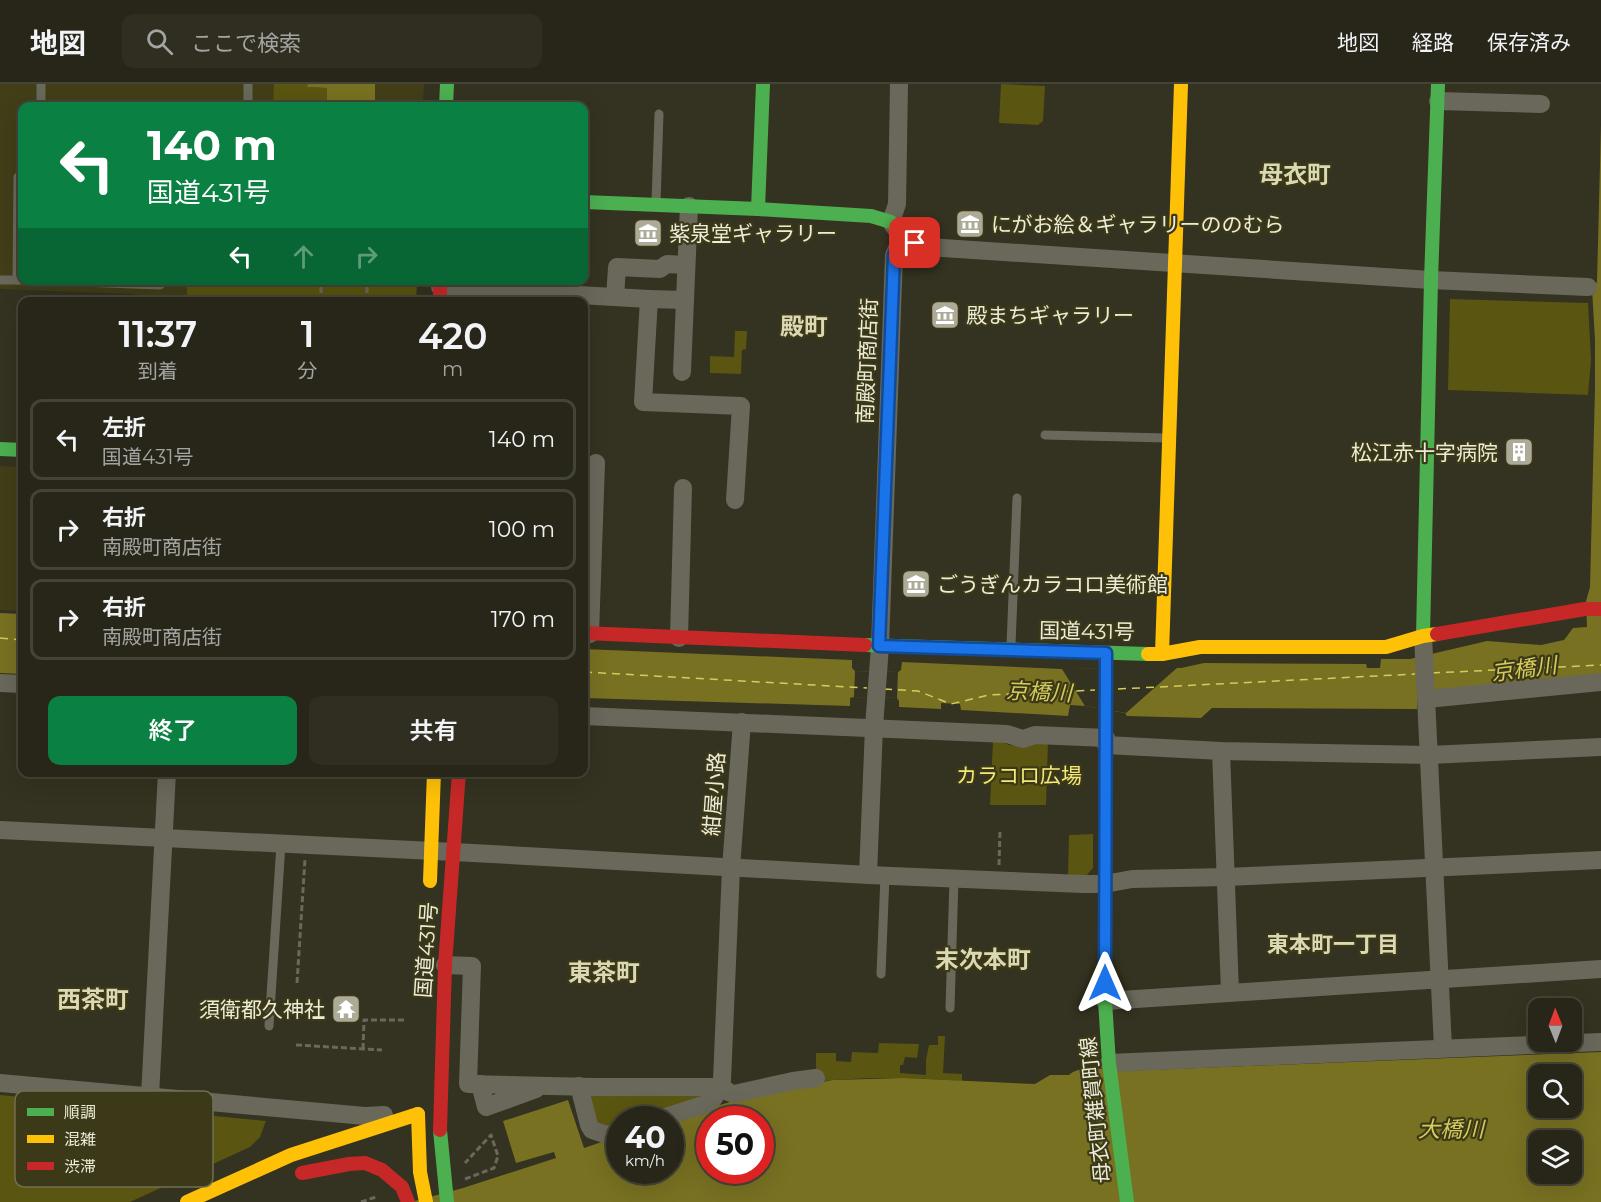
<!DOCTYPE html>
<html lang="ja">
<head>
<meta charset="utf-8">
<style>
  body { margin:0; font-family:Montserrat,"Noto Sans JP",sans-serif; background:#2f2e21; color:#f1f3f6; height:100vh; display:flex; flex-direction:column; font-size:22px; white-space:nowrap }
  * { box-sizing:border-box; margin:0 }
  p { font-size:20px; color:#a4a5a2 }
  .icon { flex:none; width:33px; height:33px; fill:none; stroke:currentColor; stroke-width:2; stroke-linecap:round; stroke-linejoin:round }
  .map { position:relative; flex:1; overflow:hidden }
  .details { position:absolute; left:18px; top:213px; width:570px; height:480px; display:flex; flex-direction:column; background:#272618; border-radius:12px; box-shadow:0 6px 24px #0002,0 0 0 2px #434337 }
  .details>* { flex:none }
  .guide { position:absolute; left:18px; top:18px; width:570px; height:183px; border-radius:12px; box-shadow:0 6px 24px #0002,0 0 0 2px #434337; background:#0b8043; color:#fff; overflow:hidden }
  .needle { width:39px; rotate:359deg }
  .controls { position:absolute; left:1528px; top:914px; display:grid; gap:12px }
  .controls a { display:grid; place-items:center; width:54px; height:54px; border-radius:12px; background:#272618; box-shadow:0 6px 24px #0002,0 0 0 2px #434337; font-size:30px }
  .speed { position:absolute; left:606px; top:1022px; display:flex; gap:12px; font-size:30px; font-weight:700; text-align:center }
  .speed>* { display:grid; place-content:center; width:78px; height:78px; border-radius:50%; background:#272618; box-shadow:0 6px 24px #0002,0 0 0 2px #434337; line-height:1 }
  .speed small { font-size:15px; font-weight:400 }
  .speed .limit { border:9px solid #d22; background:#fff; color:#111 }
  .pin { position:absolute; display:grid; place-items:center; width:51px; height:51px; color:#fff; margin:-26px; border-radius:12px; box-shadow:0 3px 9px #0006 }
  .me { position:absolute; width:66px; margin:-33px; rotate:0deg; stroke-linejoin:round; filter:drop-shadow(0 0 4px #0008) }
  .turn { display:flex; align-items:center; gap:21px; height:126px; padding:0 30px; font-size:27px }
  .turn .icon { width:78px; height:78px; stroke-width:2.5 }
  .turn b { display:block; font-size:42px; line-height:51px }
  .lanes { display:flex; align-items:center; height:57px; padding:0 30px; background:#0003; justify-content:center; gap:30px; direction:ltr }
  .lanes .off { opacity:.35 }
  .eta { display:flex; justify-content:space-evenly; align-items:center; height:102px; text-align:center }
  .eta b { font-size:36px; font-weight:600; line-height:42px }
  .cta { display:flex; gap:12px; margin-top:auto; padding:12px 30px }
  .cta a { flex:1; height:69px; border-radius:12px; background:#0b8043; color:#fff; font-size:24px; font-weight:600; line-height:69px; text-align:center }
  .cta a+a { background:#2f2e21; color:#f1f3f6 }
  ul { padding:0; list-style:none }
  li { display:flex; align-items:center; gap:18px; height:81px; margin:0 12px 9px; padding:0 18px; border:3px solid #434337; border-radius:12px }
  li div { flex:1 }
  li b { display:block; font-size:22px }
  li em { font-style:normal }
  header { display:flex; align-items:center; gap:36px; box-sizing:border-box; height:84px; padding:0 30px; background:#272618; border-bottom:2px solid #434337 }
  header strong { font-size:28px }
  nav { display:flex; gap:33px; margin-inline-start:auto; font-size:21px }
  .search { width:420px; height:54px; background:#2f2e21; display:flex; align-items:center; gap:15px; box-sizing:border-box; padding:0 21px; border-radius:12px; color:#a4a5a2; font-size:22px }
  .map>svg:first-child { display:block }
</style>
</head>
<body>
<header>
<strong>地図</strong>
<div class="search"><svg class="icon" aria-label="search" viewBox="0 0 24 24"><circle cx="10" cy="10" r="6"/><path d="M15 15l6 6"/></svg>ここで検索</div>
<nav><a>地図</a><a>経路</a><a>保存済み</a></nav>
</header>
<div class="map">
<svg width="1601" height="1118" viewBox="0 0 1601 1118">
  <rect width="100%" height="100%" fill="#343220"/>
  <g fill="#413e18">
    <polygon points="0,0 308,0 327,22 22,22 22,196 417,197 416,217 135,218 135,210 0,205"/>
    <polygon points="375,0 424,0 423,22 375,22"/>
    <polygon points="0,382 22,383 22,527 0,526"/>
  </g>
  <g fill="#5a5510">
    <polygon points="274,0 308,0 308,3 327,4 327,22 273,22"/>
    <polygon points="1001,0 1045,2 1043,37 1038,41 999,39"/>
    <polygon points="187,197 417,197 416,217 187,217"/>
    <polygon points="1450,215 1588,219 1591,276 1588,311 1448,306"/>
    <polygon points="735,247 747,247 746,265 742,266 741,290 710,289 710,272 734,273"/>
    <polygon points="993,657 1003,658 1009,661 1020,662 1035,658 1048,659 1046,721 990,721"/>
    <polygon points="1093,750 1093,784 1085,793 1068,793 1069,751"/>
    <path d="M938,952H945L943,989L962,990V997C913,994 864,992 816,998V969H836V977L851,978L852,968L878,969L879,959L919,960L917,974L905,973L903,981H900V989L926,991V976L929,961H938Z"/>
    <polygon points="704,1007 702,1016 637,1035 620,1035 619,1040 607,1044 595,1041 588,1009"/>
    <polygon points="0,1011 266,1037 260,1053 250,1063 130,1118 0,1118"/>
  </g>
  <g fill="#787122" fill-rule="evenodd">
    <polygon points="308,0 375,0 375,22 327,22 327,4 307,3"/>
    <polygon points="1601,41 1601,593 1417,609 1417,625 1212,624 1201,634 1127,632 1125,629 1085,622 1070,621 1068,632 961,626 960,620 941,619 941,625 899,623 899,617 897,614 854,613 850,614 850,622 584,614 584,565 852,576 852,584 855,587 898,588 901,586 902,578 1062,585 1181,584 1204,579 1366,580 1367,584 1380,584 1381,575 1410,575 1487,557 1541,561 1564,556 1573,544 1587,543 1586,517 1590,503 1595,304 1595,256 1592,205 1597,198"/>
    <polygon points="0,529 22,530 22,590 0,589"/>
    <path d="M1601,968V1118H411L463,1104L556,1074L554,1068L516,1079L503,1037L568,1016L584,1064L619,1052L620,1086H670L671,1036L756,1010L833,996L904,994L1035,1000L1050,991H1069C1080,980 1110,986 1124,987ZM1539,990H1572V1023H1539ZM710,1035H760V1086H710ZM1539,1056H1572V1089H1539Z"/>
  </g>
  <g fill="#343220">
    <polygon points="1178,583 1126,629 1085,622 1062,585"/>
    <polygon points="855,587 898,588 897,614 854,613"/>
  </g>
  <g fill="none" stroke-linecap="round" stroke-linejoin="round">
    <g stroke="#d6cc5b" stroke-width="1.5" stroke-dasharray="8 6" stroke-linecap="butt">
      <polyline points="0,554 22,556"/>
      <polyline points="584,588 867,604"/>
      <polyline points="1432,589 1601,581"/>
      <polyline points="884,605 918,607 951,620 989,611 1095,606"/>
      <polyline points="1118,605 1415,590"/>
    </g>
    <g stroke="#6a685c" stroke-width="3" stroke-dasharray="6 3" stroke-linecap="butt">
      <polyline points="321,218 321,196"/>
      <polyline points="367,218 367,196"/>
      <polyline points="999,781 1000,747"/>
      <polyline points="297,899 305,775"/>
      <polyline points="296,961 382,966"/>
      <polyline points="363,965 364,936 405,936"/>
      <polyline points="465,1095 494,1084 498,1072 491,1051 465,1079"/>
      <polyline points="361,1118 376,1113"/>
    </g>
    <g stroke="#6a685b" stroke-width="9">
      <polyline points="41,22 41,0"/>
      <polyline points="248,22 248,0"/>
      <polyline points="656,118 659,30"/>
      <polyline points="0,196 22,196"/>
      <polyline points="17,196 18,93 22,91"/>
      <polyline points="26,196 160,201 160,196"/>
      <polyline points="1045,351 1166,354"/>
      <polyline points="1011,561 1017,414"/>
      <polyline points="881,890 885,792"/>
      <polyline points="950,924 954,795"/>
      <polyline points="269,942 281,760"/>
    </g>
    <g stroke="#6a685b" stroke-width="18">
      <polyline points="1438,17 1541,20"/>
      <polyline points="902,154 928,163 1431,196 1588,203"/>
      <polyline points="440,203 649,215 643,318 741,322 735,416"/>
      <polyline points="615,213 617,183 660,185 667,180 686,181"/>
      <polyline points="649,215 685,216 689,122"/>
      <polyline points="682,288 685,216"/>
      <polyline points="590,550 596,379"/>
      <polyline points="1423,552 1443,964"/>
      <polyline points="679,554 683,404"/>
      <polyline points="0,599 22,600"/>
      <polyline points="1427,615 1601,598"/>
      <polyline points="584,632 1007,650 1023,655 1035,651 1106,654"/>
      <polyline points="1106,661 1221,667 1429,671 1601,663"/>
      <polyline points="1221,667 1230,908"/>
      <polyline points="0,746 454,768 868,791 1083,800 1105,800 1132,795 1226,793 1601,776"/>
      <polyline points="868,791 874,643 880,562 894,171 902,154 891,138 897,120 899,0"/>
      <polyline points="445,881 472,882 468,1000 593,1003 714,1003 721,1001 722,996 731,784 742,638"/>
      <polyline points="1105,917 1601,885"/>
      <polyline points="1109,979 1601,958"/>
      <polyline points="0,999 365,1032 384,1031"/>
      <polyline points="480,1000 486,1023 536,1005"/>
      <polyline points="579,1002 589,1041 592,1046 607,1051 620,1047"/>
      <polyline points="150,1012 167,688"/>
      <polyline points="659,1035 706,1020 714,1014 721,1001 728,1008 734,1010 793,997 816,994"/>
    </g>
    <g stroke="#4caf50" stroke-width="14">
      <polyline points="446,22 447,0"/>
      <polyline points="584,118 758,125 763,0"/>
      <polyline points="758,125 871,132 891,138"/>
      <polyline points="0,365 22,366"/>
      <polyline points="1423,552 1431,196 1438,0"/>
      <polyline points="865,561 1148,570"/>
      <polyline points="1105,854 1105,917 1109,979 1127,1118"/>
      <polyline points="440,1046 447,1118"/>
    </g>
    <g stroke="#ffc107" stroke-width="14">
      <polyline points="1148,570 1162,570 1200,563 1386,563 1423,552 1437,550"/>
      <polyline points="1162,570 1181,0"/>
      <polyline points="430,797 434,688"/>
      <polyline points="418,1030 420,1088 426,1118"/>
      <polyline points="187,1118 291,1071 418,1030"/>
    </g>
    <g stroke="#c62828" stroke-width="14">
      <polyline points="440,196 440,218"/>
      <polyline points="584,549 865,561"/>
      <polyline points="1437,550 1585,525 1601,525"/>
      <polyline points="1105,854 1106,569"/>
      <polyline points="440,1046 445,881 459,688"/>
      <polyline points="302,1089 349,1080 365,1079 382,1086 402,1103 408,1118"/>
    </g>
  </g>
  <g fill="none" stroke-linecap="round" stroke-linejoin="round">
    <g stroke="#114b97" stroke-width="15">
      <polyline id="route" points="915,159 902,154 894,171 879,562 1106,569 1105,899"/>
    </g>
    <use href="#route" stroke="#1a73e8" stroke-width="10"/>
  </g>
  <defs>
    <g id="museum-square" transform="scale(1.5)"><rect x="-9" y="-9" width="18" height="18" rx="4" fill="#acab98" stroke="#3c3918"/><path d="M0-6L6-3V-2H-6V-3ZM-5-1h2V3h-2ZM-1-1h2V3h-2ZM3-1h2V3H3ZM-6 4H6V6H-6Z" fill="#fff"/></g>
    <g id="building-square" transform="scale(1.5)"><rect x="-9" y="-9" width="18" height="18" rx="4" fill="#acab98" stroke="#3c3918"/><path d="M-4-6H4V6H1V3H-1V6H-4ZM-2.5-4.3h1.7v1.8h-1.7ZM.8-4.3h1.7v1.8H.8ZM-2.5-1h1.7V.8h-1.7ZM.8-1h1.7V.8H.8Z" fill="#fff"/></g>
    <g id="temple-square" transform="scale(1.5)"><rect x="-9" y="-9" width="18" height="18" rx="4" fill="#acab98" stroke="#3c3918"/><path d="M0-6L5-2H3V0L6.5 2.5H4V6H1.5V3h-3V6H-4V2.5H-6.5L-3 0V-2H-5Z" fill="#fff"/></g>
  </defs>
  <g fill-rule="evenodd">
    <use href="#museum-square" x="970" y="140"/>
    <use href="#museum-square" x="648" y="149"/>
    <use href="#museum-square" x="945" y="231"/>
    <use href="#building-square" x="1519" y="368"/>
    <use href="#museum-square" x="916" y="500"/>
    <use href="#temple-square" x="346" y="925"/>
  </g>
  <g text-anchor="middle" dominant-baseline="central" stroke-width="4.5" stroke-linejoin="round" paint-order="stroke">
    <g font-size="21" fill="#edecd9" stroke="#3c3918" text-anchor="start">
      <text x="991" y="140">にがお絵＆ギャラリーののむら</text>
      <text x="669" y="149">紫泉堂ギャラリー</text>
      <text x="966" y="231">殿まちギャラリー</text>
      <text x="1498" y="368" text-anchor="end">松江赤十字病院</text>
      <text x="937" y="500">ごうぎんカラコロ美術館</text>
      <text x="325" y="925" text-anchor="end">須衛都久神社</text>
    </g>
    <g font-size="21" fill="#edecd9" stroke="#3c3918">
      <text transform="translate(867 277) rotate(-88)">南殿町商店街</text>
      <text transform="translate(1087 547) rotate(1)">国道431号</text>
      <text transform="translate(714 710) rotate(-86)">紺屋小路</text>
      <text transform="translate(426 866) rotate(-86)">国道431号</text>
      <text transform="translate(1095 1026) rotate(-96)">母衣町雑賀町線</text>
    </g>
    <g font-size="21" fill="#f3e979" stroke="#3c3918">
      <text x="1019" y="691">カラコロ広場</text>
    </g>
    <g font-size="22" font-style="italic" fill="#d6cc5b" stroke="#3c3918">
      <text transform="translate(1524 585) rotate(-7)">京橋川</text>
      <text transform="translate(1039 608) rotate(2)">京橋川</text>
      <text x="1451" y="1045">大橋川</text>
    </g>
    <g font-size="22" font-weight="bold" fill="#dbd9b3" stroke="#3c3918">
      <text x="1333" y="860">東本町一丁目</text>
    </g>
    <g font-size="24" font-weight="bold" fill="#dbd9b3" stroke="#3c3918">
      <text x="1295" y="90">母衣町</text>
      <text x="804" y="242">殿町</text>
      <text x="983" y="875">末次本町</text>
      <text x="604" y="888">東茶町</text>
      <text x="93" y="915">西茶町</text>
    </g>
  </g>
  <rect x="15" y="1007" width="198" height="96" rx="9" fill="#3c3918" stroke="#716f52" stroke-width="1.5"/>
  <rect x="27" y="1024" width="27" height="8" fill="#4caf50"/>
  <rect x="27" y="1051" width="27" height="8" fill="#ffc107"/>
  <rect x="27" y="1078" width="27" height="8" fill="#c62828"/>
  <g font-size="16" fill="#edecd9">
    <text x="64" y="1034">順調</text>
    <text x="64" y="1061">混雑</text>
    <text x="64" y="1088">渋滞</text>
  </g>
</svg>
<div class="controls">
<a><svg class="needle" viewBox="-14 -14 28 28"><path d="M0-13l5 13h-10z" fill="#e53935"/><path d="M0 13l5-13h-10z" fill="#a4a5a2"/></svg></a>
<a><svg class="icon" aria-label="search" viewBox="0 0 24 24"><circle cx="10" cy="10" r="6"/><path d="M15 15l6 6"/></svg></a>
<a><svg class="icon" aria-label="layers" viewBox="0 0 24 24"><path d="M12 4l9 5-9 5-9-5zM3 14l9 5 9-5"/></svg></a>
</div>
<div class="speed"><div>40<small>km/h</small></div><div class="limit">50</div></div>
<div class="pin" style="left:915px;top:159px;background:#d93025"><svg class="icon" aria-label="arrive" viewBox="0 0 24 24"><path d="M6 21V4h12l-3 4 3 4H6"/></svg></div>
<svg class="me" style="left:1105px;top:899px" viewBox="-20 -20 40 40"><path d="M0-17L14 15 0 8-14 15z" fill="#1a73e8" stroke="#fff" stroke-width="4"/></svg>
<div class="guide">
<div class="turn"><svg class="icon" aria-label="left" viewBox="0 0 24 24"><path d="M17 20v-9H6M10 6l-5 5 5 5"/></svg><div><b>140 m</b>国道431号</div></div>
<div class="lanes"><svg class="icon" aria-label="left" viewBox="0 0 24 24"><path d="M17 20v-9H6M10 6l-5 5 5 5"/></svg><svg class="icon off" aria-label="ahead" viewBox="0 0 24 24"><path d="M12 20V5M6 11l6-6 6 6"/></svg><svg class="icon off" aria-label="right" viewBox="0 0 24 24"><path d="M7 20v-9h11M14 6l5 5-5 5"/></svg></div>
</div>
<section class="details">
<div class="eta">
<div><b>11:37</b><p>到着</p></div>
<div><b>1</b><p>分</p></div>
<div><b>420</b><p>m</p></div>
</div>
<ul>
<li><svg class="icon" aria-label="left" viewBox="0 0 24 24"><path d="M17 20v-9H6M10 6l-5 5 5 5"/></svg><div><b>左折</b><p>国道431号</p></div><em>140 m</em></li>
<li><svg class="icon" aria-label="right" viewBox="0 0 24 24"><path d="M7 20v-9h11M14 6l5 5-5 5"/></svg><div><b>右折</b><p>南殿町商店街</p></div><em>100 m</em></li>
<li><svg class="icon" aria-label="right" viewBox="0 0 24 24"><path d="M7 20v-9h11M14 6l5 5-5 5"/></svg><div><b>右折</b><p>南殿町商店街</p></div><em>170 m</em></li>
</ul>
<div class="cta"><a>終了</a><a>共有</a></div>
</section>
</div>
</body>
</html>
